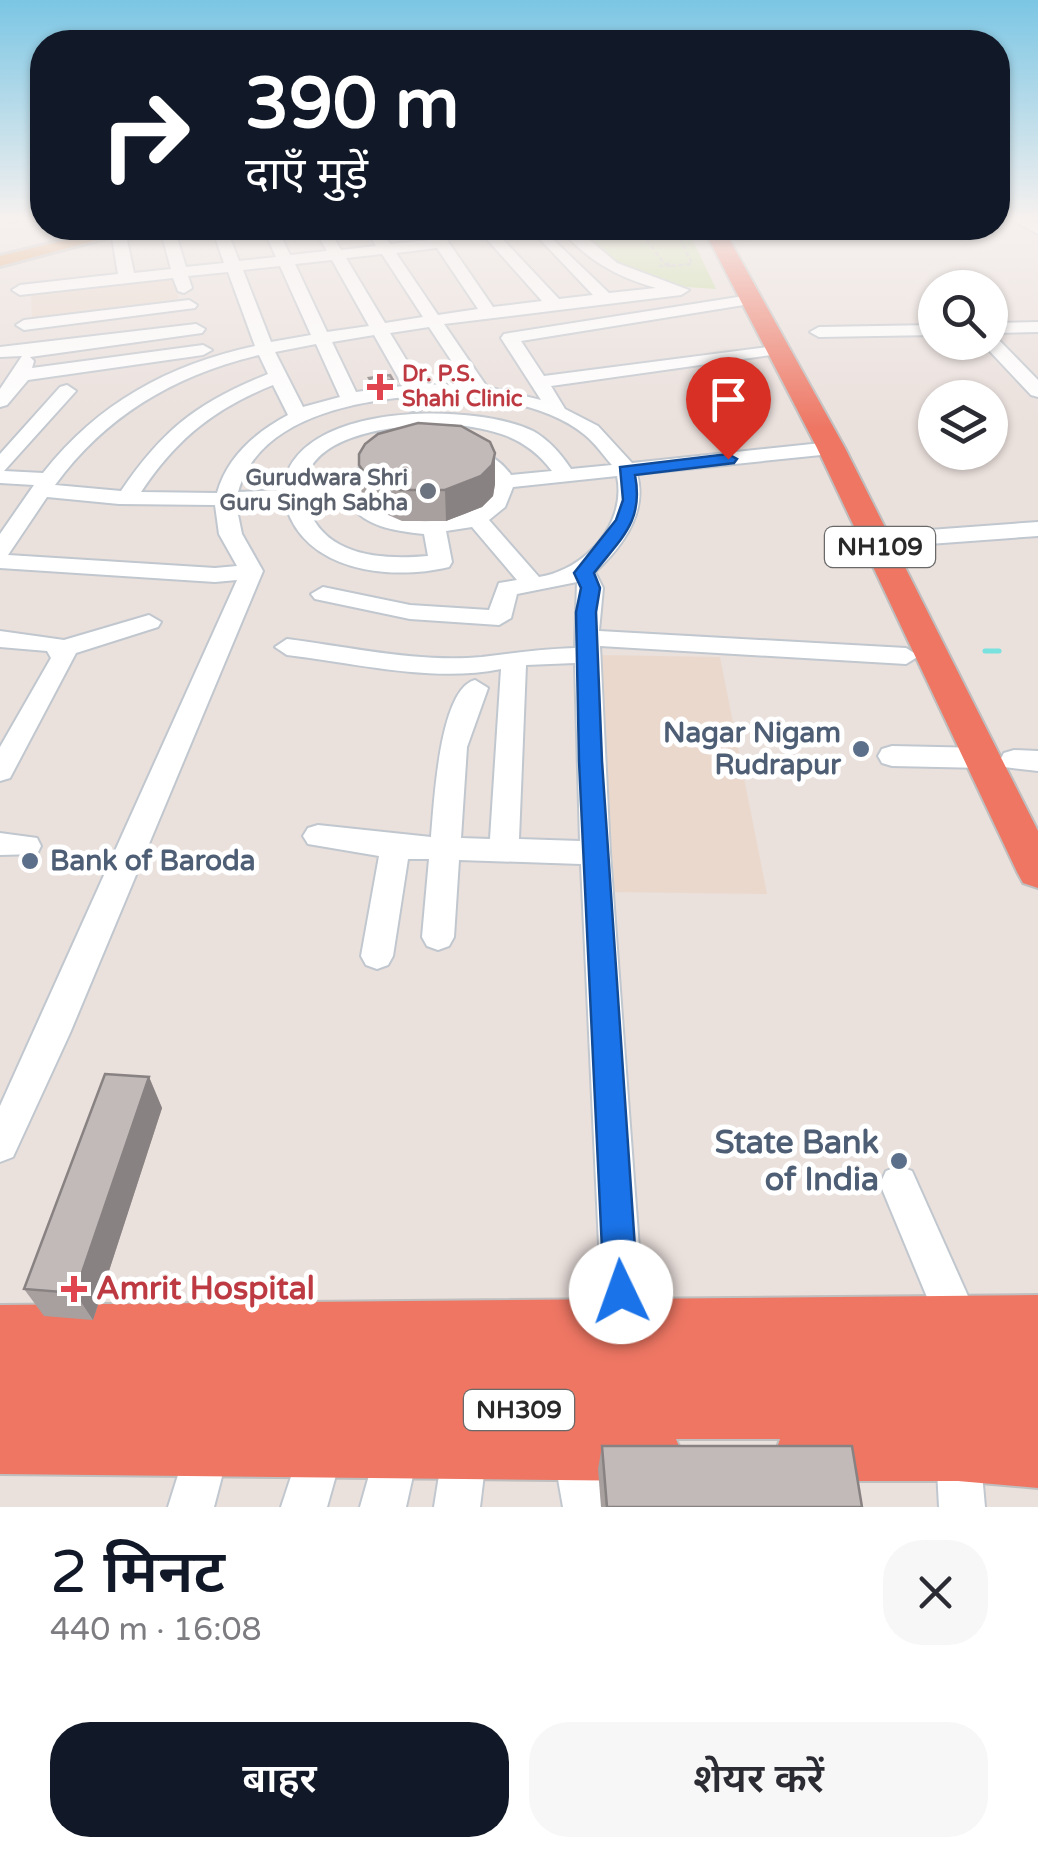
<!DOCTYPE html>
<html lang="hi">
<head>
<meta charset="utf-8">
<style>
  body { margin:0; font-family:"Varela Round","Noto Sans Devanagari",sans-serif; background:#f7f7f7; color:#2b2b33; height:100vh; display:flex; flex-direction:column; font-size:38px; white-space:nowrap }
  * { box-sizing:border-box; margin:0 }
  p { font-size:32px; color:#7c7c81 }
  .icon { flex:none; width:55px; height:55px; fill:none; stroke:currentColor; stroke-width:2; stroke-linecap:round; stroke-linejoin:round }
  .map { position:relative; height:1507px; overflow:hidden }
  .drawer { display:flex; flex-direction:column; background:#fff; flex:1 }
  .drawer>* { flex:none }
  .hud { position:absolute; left:30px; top:30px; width:980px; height:210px; border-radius:40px; box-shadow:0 2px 8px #0004; background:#111827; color:#fff; overflow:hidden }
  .buttons { position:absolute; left:918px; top:270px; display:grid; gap:20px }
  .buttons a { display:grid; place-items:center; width:90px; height:90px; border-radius:50%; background:#fff; box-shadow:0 2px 8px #0004; font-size:50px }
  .pin { position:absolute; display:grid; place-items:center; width:85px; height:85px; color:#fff; margin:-102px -42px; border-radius:50% 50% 50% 0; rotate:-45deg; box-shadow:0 0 10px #0007 }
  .pin .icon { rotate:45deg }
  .me { position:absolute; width:110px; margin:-55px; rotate:357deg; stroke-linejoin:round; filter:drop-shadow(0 0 8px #0008) }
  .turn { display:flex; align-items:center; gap:35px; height:210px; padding:0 50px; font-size:45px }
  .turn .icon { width:130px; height:130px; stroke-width:2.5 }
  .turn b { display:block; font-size:70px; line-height:85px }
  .round { display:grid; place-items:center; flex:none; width:105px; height:105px; border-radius:40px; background:#f7f7f7 }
  .head { display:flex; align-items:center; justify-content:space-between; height:170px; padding:0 50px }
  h1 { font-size:60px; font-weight:600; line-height:75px; color:#111827 }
  .primary-button { display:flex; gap:20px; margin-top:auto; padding:20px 50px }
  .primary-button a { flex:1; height:115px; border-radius:40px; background:#111827; color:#fff; font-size:40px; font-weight:600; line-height:115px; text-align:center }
  .primary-button a+a { background:#f7f7f7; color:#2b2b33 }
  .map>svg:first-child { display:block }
</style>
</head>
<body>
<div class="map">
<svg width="1038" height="1507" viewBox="0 0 1038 1507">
  <rect width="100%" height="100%" fill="#eae0dc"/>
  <g fill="#ead8cd">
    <polygon points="174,275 179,303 32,322 31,294 34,292"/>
    <polygon points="597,655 720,657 767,894 612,892"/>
  </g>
  <polygon fill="#c5db9e" points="575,228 687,228 716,289 687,287 616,266"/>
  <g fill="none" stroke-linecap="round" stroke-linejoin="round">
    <polyline stroke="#79e2de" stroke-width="5" points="985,651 999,651"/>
    <g stroke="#c1c7ce" stroke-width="4">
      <g id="minor">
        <polygon points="6,217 20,217 20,218 13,222"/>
        <polygon points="1007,217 1025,217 1038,224 1038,234"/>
        <path d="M114,228L125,231L134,273L171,269L160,228H174L186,267L224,263L212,228H226L239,261L276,257L263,228H277L290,255L327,251L314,228H328L341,250L376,246L365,228H379L390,244L431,240L426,232L433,228L447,240L493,307L542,301L477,228H492L559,299L593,295L537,236V230L542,229L609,293L656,288C617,277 586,260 560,228H575L617,263L689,290L681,295L444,324L487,387L541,400L501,338L504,334L744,296L752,301L750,304L521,341L544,376L784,345L787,349L778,354L551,386L565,409L598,426L632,463L831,442L841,448L831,454L637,474C648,513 622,547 595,572L603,588L599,631L906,648L919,656L906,664L600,646L610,853L645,1330L639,1345L624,1351L609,1345L603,1330L581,864L459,860L454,937L449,946L438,950L427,946L422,937L429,859H408L393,956L388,965L377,969L366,965L361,956L379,856L308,844L303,836L308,828L318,825L431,837C434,804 439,689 475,680L488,688L467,747L461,838L490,839L501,669C433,683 355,663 287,655L275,647L287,639C350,647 419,663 482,657C513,653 543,649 575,648L577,582L517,594L511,618L499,625L410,619L315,599L311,594L323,587L410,605L489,610L499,583L517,580L472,527L446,531L452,562L449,567C391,581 303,572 285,503L236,505L242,534L263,571L70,1033L13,1157L0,1162V1106L237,580L215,582L0,568V534L34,485L0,483V454L60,387L67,385L76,391L4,471L43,473C98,403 168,365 255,346L228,272L188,276L192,288L184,293L178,291L173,278L20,295L12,290L20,285L118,274L111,231ZM437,248L478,309L438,315L396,253ZM382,254L423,317L385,323L346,258ZM332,260L369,326L327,332L295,264ZM280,266L311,335L271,342L243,270ZM429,327L468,386L421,384L390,333ZM374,335L403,386L356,392L332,342ZM316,344L340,397L303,407L275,352ZM259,355L268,374C198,402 163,429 121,491L55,485C106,415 175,375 259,355ZM273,385L288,415C256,432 227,457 217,493L141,492C176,439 215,408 273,385ZM425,395C477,395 543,401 585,435C595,443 603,455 612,465L571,469C561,454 549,440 533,431C474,402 291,401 283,490L238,492C257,422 344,403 406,397L410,410L417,412L426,406ZM447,424C490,428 525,435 552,471L511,475C479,426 369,437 344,487L304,489C308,430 404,425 447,424ZM423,455C447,456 476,457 492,478L489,499C460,528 380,533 364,488C376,465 400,461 423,455ZM617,476C627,524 585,570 539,577L489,520L505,507L513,487ZM47,497L119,504L215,505L219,534L237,566L215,568L8,555ZM347,500C362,527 396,531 424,534L428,556C381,560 322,557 306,502ZM575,663L580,841L519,839L526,665Z"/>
        <polygon points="802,228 895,228 888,232 733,239 726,235 733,231"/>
        <polygon points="189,300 197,305 195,308 24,330 16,325 24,320"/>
        <polygon points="1038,322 1038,332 990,333 990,323"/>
        <polygon points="196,324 205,329 202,333 30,357 34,361 32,368 203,345 212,350 203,355 28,380 7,405 0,407 0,389 22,356 0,357 0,347"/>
        <polygon points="935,325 935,335 819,337 810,332 819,327"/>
        <polygon points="990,336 996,337 1038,380 1038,397 1031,395 984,345 990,342"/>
        <polygon points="1038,522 1038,536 902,546 891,539 902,532"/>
        <polygon points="149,615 161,622 158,627 76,653 10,778 0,781 0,747 51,658 47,651 0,647 0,631 64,640"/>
        <polygon points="892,746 984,748 994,751 998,758 994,765 984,768 892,766 882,763 878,756 882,749"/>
        <polygon points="1014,750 1038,751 1038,771 1004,767 1000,760 1004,753"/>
        <polygon points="0,833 37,838 41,846 37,854 0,855"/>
        <polygon points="899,1166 912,1171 980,1323 974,1338 959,1344 944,1338 880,1184 886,1171"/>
        <polygon points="208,1424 224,1430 230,1446 214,1507 168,1507 192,1430"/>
        <polygon points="322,1425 338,1431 344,1447 327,1507 281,1507 306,1431"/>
        <polygon points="397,1427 413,1433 419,1449 406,1507 360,1507 381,1433"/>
        <polygon points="465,1428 481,1434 487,1450 480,1507 434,1507 443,1450 449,1434"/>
        <polygon points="575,1429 591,1435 609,1507 563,1507 553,1451 559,1435"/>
        <polygon points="958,1429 974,1435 980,1451 985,1507 939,1507 936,1451 942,1435"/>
      </g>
    </g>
    <g stroke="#bfbfbf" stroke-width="6">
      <polygon id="major" points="115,228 143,228 0,266 0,256"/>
    </g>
    <g stroke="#bfbfbf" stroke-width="4">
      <g id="highway">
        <polygon points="703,228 723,228 845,448 1038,831 1038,888 1023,883 1017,872 817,448"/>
        <polygon points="1038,1295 1038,1488 958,1481 806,1481 784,1473 776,1451 780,1439 676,1439 681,1451 673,1473 651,1481 0,1474 0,1305"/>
      </g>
    </g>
    <g stroke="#bfbfbf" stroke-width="2.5" stroke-dasharray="5 2.5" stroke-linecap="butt">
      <polyline points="637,228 665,264"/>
      <polygon points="665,264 670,264 671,266 660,266"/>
      <polyline points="671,266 692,264 675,228"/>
    </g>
    <use href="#minor" fill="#fff" fill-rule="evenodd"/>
    <use href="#major" fill="#e2a169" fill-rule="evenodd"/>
    <use href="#highway" fill="#ee7663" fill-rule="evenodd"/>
  </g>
  <g fill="#a7a09f">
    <polygon points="495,453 495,484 493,496 482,507 446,521 402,521 370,507 362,497 359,465"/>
    <polygon points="149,1077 162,1108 93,1320 44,1316 24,1289"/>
    <polygon points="602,1446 862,1507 601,1507 598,1469"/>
  </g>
  <g fill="#888282">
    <polygon points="393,380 393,387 372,390 372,383"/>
    <polygon points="495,453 495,484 493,496 482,507 446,521 445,490"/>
    <polygon points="149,1077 162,1108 93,1320 75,1293"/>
  </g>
  <g fill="#c2bab9" stroke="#888282" stroke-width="2.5">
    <polygon points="390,375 393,380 372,383 369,378"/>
    <polygon points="418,423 461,426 490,442 495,453 492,465 481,476 445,490 400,490 367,476 359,465 359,454 365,444 378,434"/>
    <polygon points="105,1074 149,1077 75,1293 24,1289"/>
    <polygon points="602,1446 852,1446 862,1507 607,1507"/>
  </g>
  <linearGradient id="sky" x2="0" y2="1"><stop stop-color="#7bc6e4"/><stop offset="0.51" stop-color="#f6f1ef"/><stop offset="1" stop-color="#f6f1ef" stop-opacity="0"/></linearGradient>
  <rect width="1038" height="428" fill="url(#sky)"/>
  <path fill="#1a73e8" stroke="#114b97" stroke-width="2.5" d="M728,454L737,459L734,463L635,475C644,522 621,538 594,573L600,588L596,612L602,761L638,1292L633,1304L621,1309L609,1304L604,1292L579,761L576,612L581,588L574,573L616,520L623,500L620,467Z"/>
  <g fill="#e0444e" stroke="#fff" stroke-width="4">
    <path d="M375 372h10v10h10v10h-10v10h-10v-10h-10v-10h10z"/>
    <path d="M69 1274h10v10h10v10h-10v10h-10v-10h-10v-10h10z"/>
  </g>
  <circle fill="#6b7280" stroke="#fff" stroke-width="4" cx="428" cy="491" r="10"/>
  <g fill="#5c6f8a" stroke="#fff" stroke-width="4">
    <circle cx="861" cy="749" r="10"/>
    <circle cx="30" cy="861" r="10"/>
    <circle cx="899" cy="1161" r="10"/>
  </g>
  <g text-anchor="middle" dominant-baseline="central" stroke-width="10" stroke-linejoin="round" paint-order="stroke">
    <g font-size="22" font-weight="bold" fill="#be3a42" stroke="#fff" text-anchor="start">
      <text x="402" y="374">Dr. P.S.<tspan x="402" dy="25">Shahi Clinic</tspan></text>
    </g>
    <g font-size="22" font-weight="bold" fill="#5b616d" stroke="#fff" text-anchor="end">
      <text x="408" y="478">Gurudwara Shri<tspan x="408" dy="25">Guru Singh Sabha</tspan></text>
    </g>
    <g fill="#fff" stroke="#696969" stroke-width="2.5">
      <rect x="825" y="527" width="110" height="40" rx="8"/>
      <rect x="464" y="1390" width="110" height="40" rx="8"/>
    </g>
    <g font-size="25" font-weight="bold" fill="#292929">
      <text x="880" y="547">NH109</text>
      <text x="519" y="1410">NH309</text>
    </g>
    <g font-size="28" font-weight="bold" fill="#4e5e75" stroke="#fff" text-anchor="end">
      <text x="841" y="733">Nagar Nigam<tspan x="841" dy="32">Rudrapur</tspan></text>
      <text x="50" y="861" text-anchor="start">Bank of Baroda</text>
    </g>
    <g font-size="32" font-weight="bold" fill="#4e5e75" stroke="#fff" text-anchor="end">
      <text x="879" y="1143">State Bank<tspan x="879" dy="37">of India</tspan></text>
    </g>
    <g font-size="32" font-weight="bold" fill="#be3a42" stroke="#fff" text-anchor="start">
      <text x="96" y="1289">Amrit Hospital</text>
    </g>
  </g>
</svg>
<div class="buttons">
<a><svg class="icon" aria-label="search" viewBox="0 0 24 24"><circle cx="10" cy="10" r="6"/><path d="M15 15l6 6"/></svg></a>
<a><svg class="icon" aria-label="layers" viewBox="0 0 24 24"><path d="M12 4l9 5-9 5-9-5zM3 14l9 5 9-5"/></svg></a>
</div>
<div class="pin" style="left:728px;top:459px;background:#d93025"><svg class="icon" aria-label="arrive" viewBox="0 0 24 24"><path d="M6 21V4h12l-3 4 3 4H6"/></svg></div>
<svg class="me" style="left:621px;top:1292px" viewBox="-20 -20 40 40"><circle r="19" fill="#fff"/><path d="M0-13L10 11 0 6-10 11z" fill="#1a73e8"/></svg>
<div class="hud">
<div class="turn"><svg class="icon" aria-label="right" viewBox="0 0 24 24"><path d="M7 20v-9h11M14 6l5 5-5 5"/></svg><div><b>390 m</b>दाएँ मुड़ें</div></div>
</div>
</div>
<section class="drawer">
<div class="head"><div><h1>2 मिनट</h1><p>440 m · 16:08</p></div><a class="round"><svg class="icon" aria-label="close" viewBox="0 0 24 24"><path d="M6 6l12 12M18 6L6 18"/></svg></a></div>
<div class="primary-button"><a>बाहर</a><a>शेयर करें</a></div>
</section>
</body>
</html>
